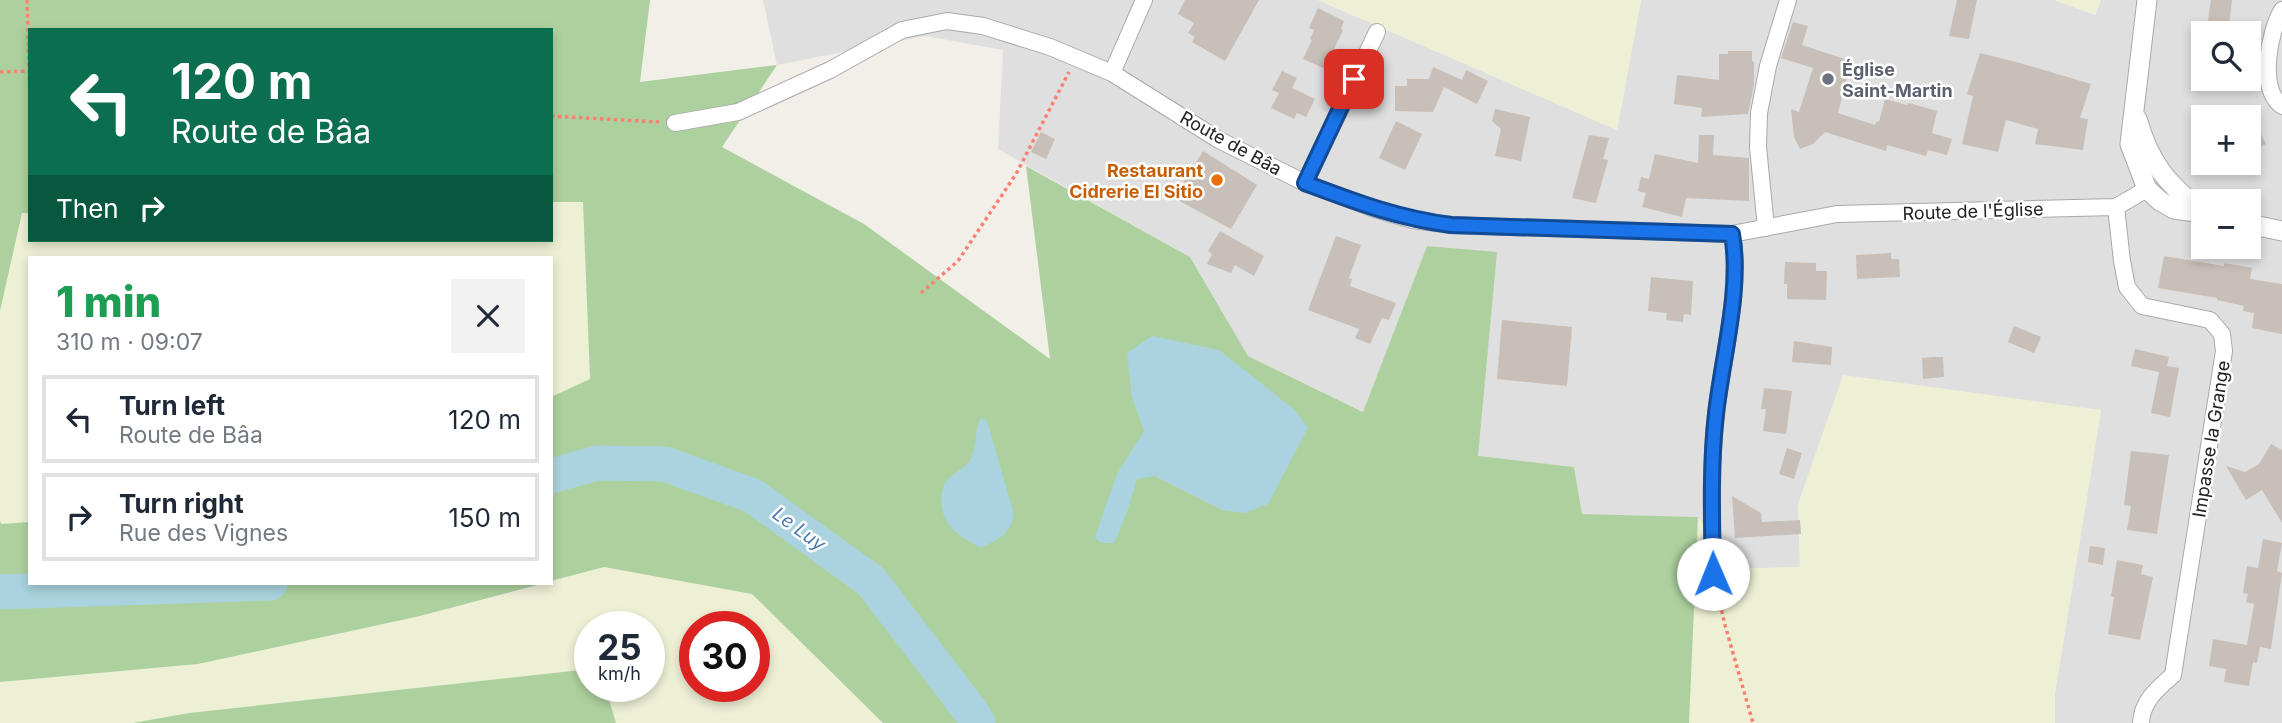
<!DOCTYPE html>
<html lang="en">
<head>
<meta charset="utf-8">
<style>
  body { margin:0; font-family:Inter,sans-serif; background:#f2f2f3; color:#1f2937; height:100vh; display:flex; flex-direction:column; font-size:26px; white-space:nowrap }
  * { box-sizing:border-box; margin:0 }
  p { font-size:23px; color:#747a83 }
  .icon { flex:none; width:38px; height:38px; fill:none; stroke:currentColor; stroke-width:2; stroke-linecap:round; stroke-linejoin:round }
  .map { position:relative; flex:1; overflow:hidden }
  .sheet { position:absolute; left:28px; top:256px; width:525px; height:329px; display:flex; flex-direction:column; background:#fff; border-radius:0px; box-shadow:0 4px 10px #0003 }
  .sheet>* { flex:none }
  .top-card { position:absolute; left:28px; top:28px; width:525px; height:214px; border-radius:0px; box-shadow:0 4px 10px #0003; background:#0b6e4f; color:#fff; overflow:hidden }
  .fabs { position:absolute; left:2191px; top:21px; display:grid; gap:14px }
  .fabs a { display:grid; place-items:center; width:70px; height:70px; border-radius:0px; background:#fff; box-shadow:0 4px 10px #0003; font-size:35px }
  .speed { position:absolute; left:574px; top:611px; display:flex; gap:14px; font-size:35px; font-weight:700; text-align:center }
  .speed>* { display:grid; place-content:center; width:91px; height:91px; border-radius:50%; background:#fff; box-shadow:0 4px 10px #0003; line-height:1 }
  .speed small { font-size:18px; font-weight:400 }
  .speed .limit { border:10px solid #d22; background:#fff; color:#111 }
  .pin { position:absolute; display:grid; place-items:center; width:60px; height:60px; color:#fff; margin:-30px; border-radius:14px; box-shadow:0 4px 10px #0006 }
  .me { position:absolute; width:77px; margin:-38px; rotate:359deg; stroke-linejoin:round; filter:drop-shadow(0 0 5px #0008) }
  .turn { display:flex; align-items:center; gap:24px; height:147px; padding:0 28px; font-size:32px }
  .turn .icon { width:91px; height:91px; stroke-width:2.5 }
  .turn b { display:block; font-size:49px; line-height:60px }
  .then { display:flex; align-items:center; height:66px; padding:0 28px; background:#0003; gap:14px; font-size:26px }
  .round { display:grid; place-items:center; flex:none; width:74px; height:74px; border-radius:0px; background:#f2f2f3 }
  .summary { display:flex; align-items:center; justify-content:space-between; height:119px; padding:0 28px }
  h1 { font-size:42px; font-weight:800; line-height:52px; color:#1e9e55 }
  ul { padding:0; list-style:none }
  li { display:flex; align-items:center; gap:21px; height:88px; margin:0 14px 10px; padding:0 14px; border:4px solid #e0e1e3; border-radius:0px }
  li div { flex:1 }
  li b { display:block; font-size:26px }
  li em { font-style:normal }
  .map>svg:first-child { display:block }
</style>
</head>
<body>
<div class="map">
<svg width="2282" height="723" viewBox="0 0 2282 723">
  <rect width="100%" height="100%" fill="#f2efe9"/>
  <path fill="#e0dfdf" fill-rule="evenodd" d="M763,0H1318L1617,130L1641,0H2054L2095,15L2101,0H2282V723H2055V693L2101,410L1798,504L1800,567L1730,569L1698,517L1582,514L1574,467L1478,457L1427,246L1364,412L1248,356L1190,257L998,149L1003,50L926,36L777,65ZM2203,33H2249V79H2203ZM2203,117H2249V163H2203ZM2203,201H2249V247H2203Z"/>
  <g fill="#eef0d5" fill-rule="evenodd">
    <polygon points="1318,0 1641,0 1617,130"/>
    <polygon points="2054,0 2101,0 2095,15"/>
    <polygon points="583,201 590,380 551,397 551,257 30,257 30,522 0,524 0,311 22,213 30,213 30,240 551,240 551,202"/>
    <polygon points="1843,375 2101,410 2055,693 2055,723 1689,723 1698,517 1730,569 1800,567 1798,504"/>
    <path d="M604,567L752,594L883,723H616L605,686H649V626H590V669L189,713L133,723H0V682L198,664L420,616L551,583V581ZM695,626H754V686H695Z"/>
  </g>
  <g fill="#add19e">
    <polygon points="0,0 650,0 640,82 777,65 722,147 864,224 1050,359 1026,166 1190,257 1248,356 1363,412 1427,246 1497,252 1478,456 1574,467 1582,514 1698,517 1689,723 883,723 752,594 604,567 551,581 551,397 590,379 583,202 551,202 551,30 30,30 30,213 22,213 0,311"/>
    <polygon points="0,521 1,524 30,522 30,583 545,583 420,616 198,664 0,682"/>
    <polygon points="590,669 590,686 605,686 616,723 133,723 189,713"/>
  </g>
  <g fill="#aad3df">
    <polygon points="1152,336 1219,350 1295,410 1308,428 1268,504 1245,513 1222,510 1155,476 1137,479 1127,512 1114,543 1101,543 1095,537 1117,474 1144,431 1132,397 1127,353"/>
    <path d="M981,418L987,421L1014,514C1010,535 999,539 981,548C963,538 946,530 942,508C941,499 941,489 946,482C952,473 965,469 970,460C977,446 974,431 981,418Z"/>
  </g>
  <g fill="none" stroke-linecap="round" stroke-linejoin="round">
    <g stroke="#aad3df" stroke-width="35">
      <polyline points="551,476 597,463 665,464 753,496 871,581 972,713 978,723"/>
      <polyline points="0,592 270,583"/>
    </g>
  </g>
  <g fill="#c7bfb8">
    <polygon points="1185,0 1259,0 1225,61 1192,42 1195,37 1188,33 1194,23 1178,14"/>
    <polygon points="1957,0 1977,0 1969,39 1949,36"/>
    <polygon points="2211,0 2232,0 2228,33 2206,33"/>
    <polygon points="1318,8 1344,21 1341,29 1343,30 1334,49 1339,52 1330,71 1303,59 1312,40 1310,39 1314,30 1309,28"/>
    <polygon points="1793,22 1808,26 1802,45 1851,61 1838,113 1875,125 1877,121 1879,122 1885,99 1907,105 1909,103 1937,111 1932,133 1952,139 1947,155 1928,150 1926,156 1887,145 1886,151 1825,132 1813,144 1800,149 1794,137 1791,109 1799,112 1813,68 1781,58"/>
    <polygon points="1728,51 1752,51 1752,61 1754,62 1754,84 1748,114 1701,117 1702,108 1674,104 1677,75 1719,80 1719,54 1728,54"/>
    <polygon points="1980,53 2020,63 2091,84 2080,118 2088,119 2083,150 2035,144 2038,129 2006,120 1998,152 1962,144 1973,96 1967,94"/>
    <polygon points="1433,67 1462,80 1466,70 1488,81 1477,104 1444,87 1433,112 1395,111 1395,86 1407,86 1407,79 1429,79"/>
    <polygon points="1282,71 1297,78 1292,88 1315,99 1306,117 1297,113 1294,119 1271,108 1279,93 1272,90"/>
    <polygon points="1495,109 1530,117 1521,161 1495,156 1501,129 1492,121"/>
    <polygon points="2249,110 2266,144 2249,153"/>
    <polygon points="1396,121 1422,134 1405,170 1379,158"/>
    <polygon points="1041,132 1055,139 1046,159 1031,152"/>
    <polygon points="1589,135 1609,138 1603,159 1608,160 1596,203 1572,198"/>
    <polygon points="1699,135 1714,135 1713,155 1749,158 1749,201 1686,198 1682,217 1642,207 1646,193 1638,191 1641,177 1649,179 1655,154 1698,163"/>
    <polygon points="1203,151 1257,185 1231,229 1174,198"/>
    <polygon points="1220,231 1264,256 1254,276 1235,265 1231,273 1207,264 1212,254 1208,251"/>
    <polygon points="1336,236 1361,245 1349,278 1352,279 1350,286 1396,303 1389,320 1382,318 1370,344 1355,338 1359,329 1308,310"/>
    <polygon points="1891,253 1891,259 1899,259 1900,277 1857,279 1856,255"/>
    <polygon points="2164,256 2224,266 2224,263 2252,268 2250,279 2282,284 2282,334 2252,328 2254,313 2243,311 2244,306 2217,300 2217,298 2158,288"/>
    <polygon points="1785,262 1816,263 1816,271 1827,271 1826,300 1787,299 1787,284 1784,284"/>
    <polygon points="1651,277 1693,281 1691,315 1684,314 1683,322 1666,320 1667,313 1648,311"/>
    <polygon points="1502,320 1572,327 1567,386 1497,379"/>
    <polygon points="2014,326 2041,337 2034,353 2008,342"/>
    <polygon points="1794,341 1832,347 1831,365 1792,362"/>
    <polygon points="2135,349 2169,357 2167,366 2179,368 2170,417 2151,413 2159,372 2131,366"/>
    <polygon points="1933,357 1943,357 1944,377 1923,379 1922,358"/>
    <polygon points="1764,388 1792,391 1786,434 1763,431 1766,409 1761,409"/>
    <polygon points="2271,444 2282,450 2282,523 2262,490 2246,500 2226,466 2245,472 2259,464"/>
    <polygon points="1787,448 1802,453 1794,479 1779,474"/>
    <polygon points="2131,451 2169,455 2157,534 2127,530 2131,506 2124,505"/>
    <polygon points="1732,496 1761,513 1762,522 1800,520 1801,534 1735,538"/>
    <polygon points="2263,539 2282,543 2277,571 2282,573 2271,649 2260,647 2257,663 2253,662 2249,686 2224,682 2226,669 2209,666 2213,639 2247,645 2254,604 2246,602 2248,594 2243,593 2247,566 2258,568"/>
    <polygon points="2090,546 2105,548 2103,565 2088,562"/>
    <polygon points="2117,560 2143,565 2141,574 2153,577 2140,640 2108,634 2114,597 2111,596"/>
  </g>
  <g fill="none" stroke-linecap="round" stroke-linejoin="round">
    <g stroke="#a9a9a9" stroke-width="18">
      <g id="minor">
        <path d="M2282,10C2269,32 2258,89 2282,106"/>
        <polyline points="1112,73 1144,0"/>
        <polyline points="675,123 738,112 830,70 902,30 947,21 983,26 1050,47 1112,73 1219,140 1305,183 1375,209 1413,220 1451,225 1732,234 1837,214 2116,207 2147,189"/>
        <polyline points="1305,183 1377,32"/>
        <path d="M2116,207L2122,261L2127,287L2142,306L2210,320L2222,334L2224,351L2173,675C2157,689 2142,701 2141,723"/>
        <polyline points="1766,228 1758,147 1759,113 1768,66 1788,0"/>
        <path d="M1713,574C1712,521 1710,466 1716,414C1722,360 1742,286 1732,234"/>
      </g>
    </g>
    <g stroke="#a9a9a9" stroke-width="21">
      <g id="tertiary">
        <polyline points="2147,0 2130,144 2147,189 2160,201 2174,209 2203,213"/>
        <path d="M2137,119C2150,164 2166,182 2202,212"/>
        <polyline points="2249,224 2282,231"/>
      </g>
    </g>
    <g stroke="#fa8072" stroke-width="3.5" stroke-dasharray="3.5 3.5" stroke-linecap="butt">
      <polyline points="27,0 30,98"/>
      <polyline points="0,72 30,71"/>
      <polyline points="551,116 659,122"/>
      <polyline points="921,293 958,261 1016,174 1069,72"/>
      <polyline points="1717,590 1725,625 1753,723"/>
    </g>
    <use href="#minor" stroke="#fff" stroke-width="16"/>
    <use href="#tertiary" stroke="#fff" stroke-width="19"/>
  </g>
  <g fill="none" stroke-linecap="round" stroke-linejoin="round">
    <g stroke="#114b97" stroke-width="18">
      <path id="route" d="M1354,79L1305,183C1356,202 1397,218 1451,225L1732,234C1742,289 1722,358 1716,414C1710,466 1712,521 1713,574"/>
    </g>
    <use href="#route" stroke="#1a73e8" stroke-width="12"/>
  </g>
  <circle fill="#6b7280" stroke="#fff" stroke-width="2.5" cx="1828" cy="79" r="7"/>
  <circle fill="#e8710a" stroke="#fff" stroke-width="2.5" cx="1217" cy="180" r="7"/>
  <g text-anchor="middle" dominant-baseline="central" stroke-width="5" stroke-linejoin="round" paint-order="stroke">
    <g font-size="18" font-weight="bold" fill="#5b616d" stroke="#fff" text-anchor="start">
      <text x="1842" y="69">Église<tspan x="1842" dy="21">Saint-Martin</tspan></text>
    </g>
    <g font-size="18" fill="#222" stroke="#fff">
      <text transform="translate(1231 143) rotate(29)">Route de Bâa</text>
      <text transform="translate(1973 211) rotate(-2)">Route de l'Église</text>
      <text transform="translate(2211 439) rotate(-81)">Impasse la Grange</text>
    </g>
    <g font-size="18" font-weight="bold" fill="#c56008" stroke="#fff" text-anchor="end">
      <text x="1203" y="170">Restaurant<tspan x="1203" dy="21">Cidrerie El Sitio</tspan></text>
    </g>
    <g font-size="19" font-style="italic" fill="#4a7aab" stroke="#fff">
      <text transform="translate(799 529) rotate(36)">Le Luy</text>
    </g>
  </g>
</svg>
<div class="fabs">
<a><svg class="icon" aria-label="search" viewBox="0 0 24 24"><circle cx="10" cy="10" r="6"/><path d="M15 15l6 6"/></svg></a>
<a>+</a>
<a>−</a>
</div>
<div class="speed"><div>25<small>km/h</small></div><div class="limit">30</div></div>
<div class="pin" style="left:1354px;top:79px;background:#d93025"><svg class="icon" aria-label="arrive" viewBox="0 0 24 24"><path d="M6 21V4h12l-3 4 3 4H6"/></svg></div>
<svg class="me" style="left:1713px;top:574px" viewBox="-20 -20 40 40"><circle r="19" fill="#fff"/><path d="M0-13L10 11 0 6-10 11z" fill="#1a73e8"/></svg>
<div class="top-card">
<div class="turn"><svg class="icon" aria-label="left" viewBox="0 0 24 24"><path d="M17 20v-9H6M10 6l-5 5 5 5"/></svg><div><b>120 m</b>Route de Bâa</div></div>
<div class="then">Then<svg class="icon" aria-label="right" viewBox="0 0 24 24"><path d="M7 20v-9h11M14 6l5 5-5 5"/></svg></div>
</div>
<section class="sheet">
<div class="summary"><div><h1>1 min</h1><p>310 m · 09:07</p></div><a class="round"><svg class="icon" aria-label="close" viewBox="0 0 24 24"><path d="M6 6l12 12M18 6L6 18"/></svg></a></div>
<ul>
<li><svg class="icon" aria-label="left" viewBox="0 0 24 24"><path d="M17 20v-9H6M10 6l-5 5 5 5"/></svg><div><b>Turn left</b><p>Route de Bâa</p></div><em>120 m</em></li>
<li><svg class="icon" aria-label="right" viewBox="0 0 24 24"><path d="M7 20v-9h11M14 6l5 5-5 5"/></svg><div><b>Turn right</b><p>Rue des Vignes</p></div><em>150 m</em></li>
</ul>
</section>
</div>
</body>
</html>
